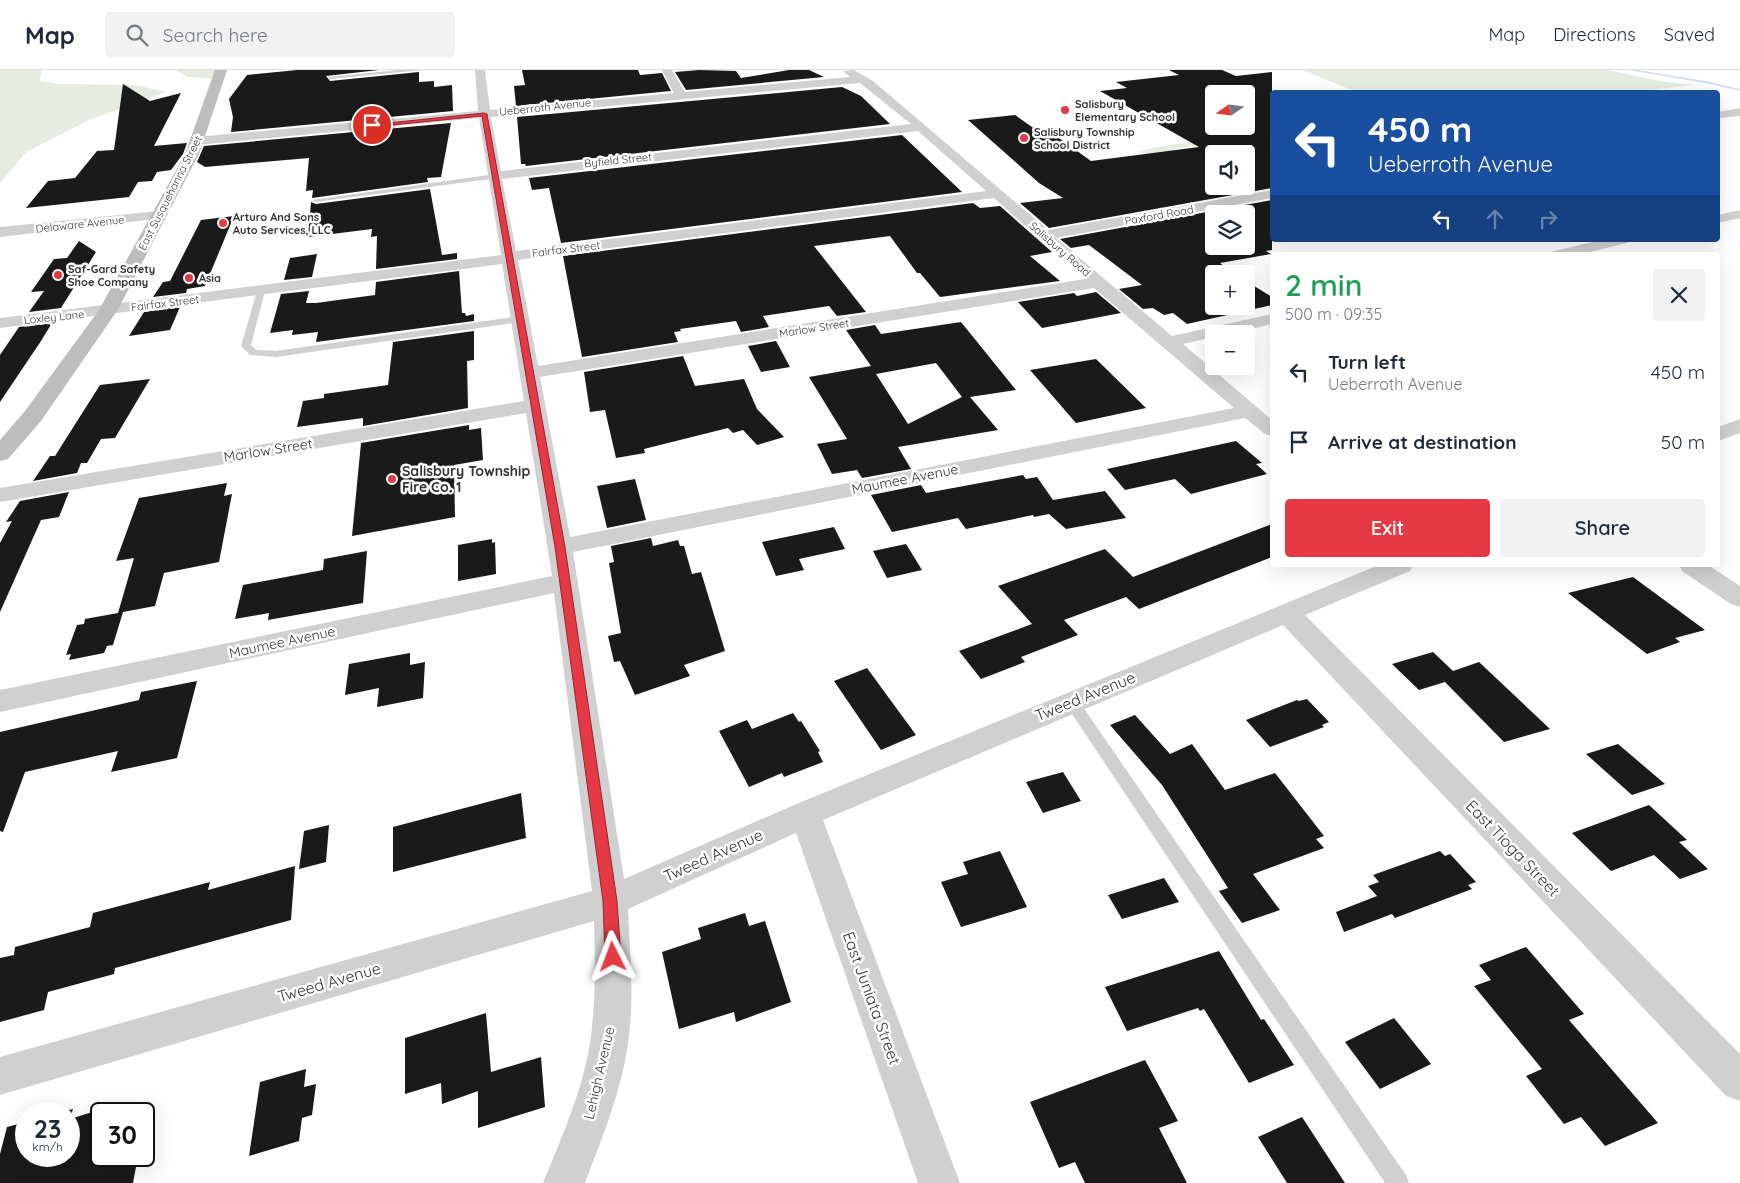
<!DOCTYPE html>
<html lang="en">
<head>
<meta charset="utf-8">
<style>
  body { margin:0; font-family:Quicksand,sans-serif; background:#f2f2f3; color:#1f2937; height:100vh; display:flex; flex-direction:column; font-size:19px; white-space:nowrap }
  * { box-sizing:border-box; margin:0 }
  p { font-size:16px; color:#747a83 }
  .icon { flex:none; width:28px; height:28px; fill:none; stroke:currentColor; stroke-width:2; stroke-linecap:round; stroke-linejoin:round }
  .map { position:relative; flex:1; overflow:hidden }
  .drawer { position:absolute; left:1270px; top:182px; width:450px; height:315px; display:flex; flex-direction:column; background:#fff; border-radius:5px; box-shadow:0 5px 20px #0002 }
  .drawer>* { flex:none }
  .top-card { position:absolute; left:1270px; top:20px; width:450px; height:152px; border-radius:5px; box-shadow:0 5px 20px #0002; background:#1a4fa0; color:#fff; overflow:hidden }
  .needle { width:32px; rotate:256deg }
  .fabs { position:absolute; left:1205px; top:15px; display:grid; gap:10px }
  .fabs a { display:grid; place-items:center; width:50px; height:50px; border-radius:5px; background:#fff; box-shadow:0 5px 20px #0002; font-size:25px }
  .speed { position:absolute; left:15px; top:1032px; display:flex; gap:10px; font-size:25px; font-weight:700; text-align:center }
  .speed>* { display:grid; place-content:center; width:65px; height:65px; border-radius:50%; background:#fff; box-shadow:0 5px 20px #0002; line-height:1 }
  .speed small { font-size:12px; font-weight:400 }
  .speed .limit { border:2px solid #111; border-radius:8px; background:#fff; color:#111 }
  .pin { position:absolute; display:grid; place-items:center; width:42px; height:42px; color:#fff; margin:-21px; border:2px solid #fff; border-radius:50%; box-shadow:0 1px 5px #0007 }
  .me { position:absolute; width:55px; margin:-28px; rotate:357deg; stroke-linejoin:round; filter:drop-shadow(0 0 4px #0008) }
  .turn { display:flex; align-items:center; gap:18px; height:105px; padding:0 15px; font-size:22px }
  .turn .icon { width:65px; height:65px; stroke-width:2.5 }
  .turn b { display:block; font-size:35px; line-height:42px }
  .lanes { display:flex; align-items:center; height:48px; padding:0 15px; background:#0003; justify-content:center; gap:25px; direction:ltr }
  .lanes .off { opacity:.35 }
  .round { display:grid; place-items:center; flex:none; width:52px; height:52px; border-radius:5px; background:#f2f2f3 }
  .head { display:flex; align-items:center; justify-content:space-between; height:85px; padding:0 15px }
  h1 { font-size:30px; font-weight:600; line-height:38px; color:#1e9e55 }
  .action { display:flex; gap:10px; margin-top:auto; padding:10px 15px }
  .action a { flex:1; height:58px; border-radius:5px; background:#e63946; color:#fff; font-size:20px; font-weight:600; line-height:58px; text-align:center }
  .action a+a { background:#f2f2f3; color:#1f2937 }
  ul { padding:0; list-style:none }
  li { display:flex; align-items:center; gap:15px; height:70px; padding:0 15px }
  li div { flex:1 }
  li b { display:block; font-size:19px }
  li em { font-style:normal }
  header { display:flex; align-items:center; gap:30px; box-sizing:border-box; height:70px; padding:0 25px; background:#fff; border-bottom:1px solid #e0e1e3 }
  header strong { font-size:24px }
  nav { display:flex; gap:28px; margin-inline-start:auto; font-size:18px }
  .search { width:350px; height:45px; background:#f2f2f3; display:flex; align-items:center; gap:12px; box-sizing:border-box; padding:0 18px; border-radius:5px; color:#747a83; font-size:19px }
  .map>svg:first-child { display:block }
</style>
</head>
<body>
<header>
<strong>Map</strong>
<div class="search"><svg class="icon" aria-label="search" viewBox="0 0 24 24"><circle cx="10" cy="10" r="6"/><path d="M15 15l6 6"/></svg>Search here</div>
<nav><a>Map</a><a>Directions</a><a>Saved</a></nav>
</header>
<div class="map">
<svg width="1740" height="1113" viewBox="0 0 1740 1113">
  <rect width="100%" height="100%" fill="#fff"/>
  <g fill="#e6ecdf">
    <polygon points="0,0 42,0 39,11 61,14 135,15 166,22 91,49 26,82 0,113"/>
    <polygon points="175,0 221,0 217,9 188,7"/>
    <polygon points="1302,0 1608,0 1664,12 1694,15 1635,22 1357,22"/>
    <path d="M1272,60V73C1260,74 1246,77 1233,77C1208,77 1183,71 1161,87L1137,82L1157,77Z"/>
  </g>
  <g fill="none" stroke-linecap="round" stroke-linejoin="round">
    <polygon fill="#cfe2ee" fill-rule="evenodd" points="1629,0 1638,0 1705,11 1740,19 1740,21 1705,13"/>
  </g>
  <g fill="#1a1a1a" fill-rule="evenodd">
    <polygon points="297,0 379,0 326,6 330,11 419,2 419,12 434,11 434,17 452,15 453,41 231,62 233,47 229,29 247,5"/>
    <polygon points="522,0 638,0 640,5 662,3 671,21 516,36 514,16 525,15"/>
    <polygon points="699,0 736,1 741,8 789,0 809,0 824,7 686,20 675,2"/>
    <path d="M1169,0H1222L1236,6L1272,2V118L1049,158L1020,133L1063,128L1039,113L968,50L1015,45L1042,64L1052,63L1091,91L1199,77L1100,21L1127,18L1116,12L1179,5ZM1214,24H1246V56H1214ZM1214,84H1246V116H1214Z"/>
    <polygon points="123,14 150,31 181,23 154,76 187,73 183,84 171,100 157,102 152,111 138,112 129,127 26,138 48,111 75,108 97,81 114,80"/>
    <polygon points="842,17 861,26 890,54 526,96 525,94 521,94 517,47"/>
    <polygon points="451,53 441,107 427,108 428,112 312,128 313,120 306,121 309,88 205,97 197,92 204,76"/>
    <polygon points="902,65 962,122 561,173 549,118 532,120 529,108"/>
    <polygon points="430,119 442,185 457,183 457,189 376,199 377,166 371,167 372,159 308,167 311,132 316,134"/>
    <path d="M1272,130V180L1266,181L1271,184L1220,193L1234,204H1214V236H1246V211L1272,227V235L1187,254L1173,243L1164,245L1153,238L1143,239L1119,219L1142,215L1089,175L1071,178L1060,169ZM1214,144H1246V176H1214Z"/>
    <polygon points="973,133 980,138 1000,136 1052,182 1030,186 1060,211 940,227 920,203 917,203 890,166 814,176 866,242 837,246 829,236 763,246 769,257 741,262 736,251 680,259 681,261 674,262 678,272 582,287 563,186"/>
    <polygon points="234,146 205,216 187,219 186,223 153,227 163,212 170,211 201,150"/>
    <polygon points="79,171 96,182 61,238 29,242 44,221 31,222 54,189 67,188"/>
    <polygon points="317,184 312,207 284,210 290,188"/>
    <polygon points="459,201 462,243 465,243 466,246 474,244 474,251 316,272 318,262 292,265 293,260 270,263 281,224 309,221 306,233 316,233 375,225 376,212"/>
    <polygon points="1096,222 1121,243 1042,258 1018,232 1074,223 1077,226"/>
    <polygon points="180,237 170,260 129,266 144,242"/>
    <path d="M961,252L1016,320L970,327L998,360L898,377L911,399L862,408L857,400L832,404L817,374L847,369L809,307L871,296L846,260L875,255L881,264ZM936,293L962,327L908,354L876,304Z"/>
    <polygon points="52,253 41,271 0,332 0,285 19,257"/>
    <polygon points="474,261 474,290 467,291 468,338 363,356 363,348 297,357 303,331 324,328 324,324 388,315 393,272"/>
    <polygon points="776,271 790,297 761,302 748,276"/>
    <polygon points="683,286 695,316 744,309 757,339 784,367 757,375 743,360 733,363 728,358 644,379 645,383 616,388 605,340 590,342 584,302"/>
    <polygon points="1096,289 1146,338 1076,353 1030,300"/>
    <polygon points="150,309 115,368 101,369 87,393 81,393 77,403 33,411 50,386 55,386 100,315"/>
    <polygon points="469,355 469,360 481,358 483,390 454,395 455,447 352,466 361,373"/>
    <polygon points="1236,371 1262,393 1256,394 1267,404 1191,424 1175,409 1125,420 1107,399"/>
    <polygon points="1023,405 1026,409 1037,407 1053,430 1105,421 1126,448 1066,459 1049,444 1034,447 1033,445 966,459 958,448 892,462 871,425 921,415 926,423"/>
    <polygon points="635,409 646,450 607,458 597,416"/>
    <polygon points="227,413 224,426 232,424 219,492 164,503 155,536 123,542 113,575 107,576 104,583 69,590 71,584 66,585 77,555 84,554 85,549 118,543 134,488 116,491 139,428"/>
    <polygon points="69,422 59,447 41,450 0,542 0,473 12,451 6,452 20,431"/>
    <polygon points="1272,454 1272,487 1139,539 1126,527 1064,550 1078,565 1021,587 1025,592 981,609 959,581 1032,554 998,516 1105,479 1133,507"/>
    <polygon points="834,457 845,479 799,489 804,500 776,506 762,472"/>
    <polygon points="651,468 653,476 678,470 680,476 684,476 692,504 701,502 725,581 684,595 690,606 635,625 620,591 614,592 608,566 621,563 609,493 614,492 611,476"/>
    <polygon points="492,469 492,473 495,472 496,504 458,511 458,475"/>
    <polygon points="906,474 922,500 887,508 873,481"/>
    <polygon points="367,481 363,533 268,550 269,543 235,549 243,515 323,500 324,489"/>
    <polygon points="1633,507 1705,560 1675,568 1680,572 1647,584 1568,523"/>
    <polygon points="1433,582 1453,601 1479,592 1550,659 1504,672 1445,612 1419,620 1392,594"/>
    <polygon points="410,583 410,595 425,592 423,628 377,637 379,618 345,625 349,594"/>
    <polygon points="867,598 916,665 881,680 834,611"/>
    <polygon points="197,611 177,688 111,702 118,681 25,702 3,762 0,761 0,662 139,630 141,622"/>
    <polygon points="1307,629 1329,652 1322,655 1324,657 1270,677 1246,650 1297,630 1299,631"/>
    <polygon points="793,643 799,652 801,651 820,681 818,682 823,692 784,707 782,703 749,717 719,661 747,650 752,659"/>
    <polygon points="1135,645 1170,684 1192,674 1225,720 1275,703 1324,766 1316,769 1324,778 1253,804 1280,840 1242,853 1219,821 1228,818 1162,715 1110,655"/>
    <polygon points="1618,674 1665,714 1632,725 1586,684"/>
    <polygon points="1063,702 1081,731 1043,743 1026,712"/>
    <polygon points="521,723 526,768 393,802 393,757"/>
    <polygon points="1649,735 1687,770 1679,772 1708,799 1680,809 1654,785 1611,801 1572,763"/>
    <polygon points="329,755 326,792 299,799 304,761"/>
    <polygon points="1000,781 1027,837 961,857 941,812 968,804 963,792"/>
    <polygon points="1440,781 1445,786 1450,784 1476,812 1468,815 1472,819 1395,848 1392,844 1344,862 1336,842 1377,826 1368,816 1379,812 1373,805"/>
    <polygon points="295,796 291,850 115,898 114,904 48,922 44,940 0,952 0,888 14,885 15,877 90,857 93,843 210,812 208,820"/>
    <polygon points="1164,808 1179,832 1122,849 1108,825"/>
    <polygon points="745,843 749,856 765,851 791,932 736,952 734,942 679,959 662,882 701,869 698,858"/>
    <polygon points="1526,877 1584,944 1569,950 1658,1053 1605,1076 1581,1047 1564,1054 1526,1006 1542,999 1474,916 1491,910 1479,895"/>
    <polygon points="1219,881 1261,950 1264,949 1294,995 1249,1013 1204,939 1200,941 1198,938 1127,961 1105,917"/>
    <polygon points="486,943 491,1002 541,987 545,1037 478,1058 478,1021 442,1034 441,1013 405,1024 405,968"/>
    <polygon points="1394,948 1431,994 1380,1019 1345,972"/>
    <polygon points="1145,990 1178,1051 1159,1058 1187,1113 1085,1113 1075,1092 1059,1098 1030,1032"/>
    <polygon points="306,999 304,1017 316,1014 312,1045 302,1048 299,1071 249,1086 260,1012"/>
    <polygon points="73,1039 70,1049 102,1039 93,1082 101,1080 101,1086 138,1086 133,1113 0,1113 0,1084 7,1057 26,1052 26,1086 69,1086 69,1044 54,1044"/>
    <polygon points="1302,1047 1345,1113 1287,1113 1258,1067"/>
  </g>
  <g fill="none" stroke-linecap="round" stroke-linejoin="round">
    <g fill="#d0d0d0" fill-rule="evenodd">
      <polygon points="398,0 423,0 330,9 327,7"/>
      <polygon points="495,104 499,106 498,108 316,132 312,130"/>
      <polygon points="261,218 265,221 251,275 256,280 276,281 521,246 526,249 521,252 276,287 250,285 241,276 257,221"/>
      <polygon points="1071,625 1076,627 1406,1105 1409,1113 1385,1113 1066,635 1064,631 1066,627"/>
    </g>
    <g fill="#d0d0d0" fill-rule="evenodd">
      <path d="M475,0H485L490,40L674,23L662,0H672L685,22L850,7L843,1L854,0L873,11L1048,160L1272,120V128L1056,168L1172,266L1272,244V254L1230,264H1214V267L1183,274L1272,350V366L1265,364L1245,348L573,482L624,809L794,735L1379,495H1413L1410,501L1305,545L1740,984V1031L1726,1026L1283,555L823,750L960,1113H918L796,763L628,839C630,882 634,924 629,966C623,1017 603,1066 585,1113H543C562,1067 585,1015 591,965C596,927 595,889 594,851L0,1025V987L592,821L554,523L0,642V620L552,506L526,343L0,432V418L524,331L502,194L0,258V248L501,185L479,48L197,75L191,71L197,67L478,41ZM860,13L911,54L501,101L491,47ZM918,61L986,121L516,181L502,109ZM994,128L1085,209L538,296L518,190ZM1094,218L1234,338L570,467L540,307Z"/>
      <polygon points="1740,38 1740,46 1718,48 1718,42"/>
      <polygon points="1740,140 1740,148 1718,153 1718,145"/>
      <polygon points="159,141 164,142 166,145 164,148 0,167 0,157"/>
      <polygon points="1601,170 1630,170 1627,173 1577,185 1548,185 1550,182"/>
      <polygon points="1740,349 1740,363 1718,371 1718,357"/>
      <polygon points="1679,495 1708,495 1740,516 1740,537 1731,534 1682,501"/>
    </g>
    <polygon fill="#bdbdbd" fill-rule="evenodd" points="215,0 227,0 199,84 117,241 41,351 8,389 0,391 0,370 25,341 99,240 185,84"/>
  </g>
  <polygon fill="#e63946" stroke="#96252e" points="484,43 487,44 565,477 617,831 621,887 618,892 613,894 608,892 605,887 603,831 555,477 482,46 372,57 369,55"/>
  <g fill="#e63946" stroke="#fff" stroke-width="2">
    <circle cx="1065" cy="40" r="5"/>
    <circle cx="1024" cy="68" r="5"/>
    <circle cx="223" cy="153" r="5"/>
    <circle cx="58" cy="205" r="5"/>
    <circle cx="189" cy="208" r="5"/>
    <circle cx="392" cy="409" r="5"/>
  </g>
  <g text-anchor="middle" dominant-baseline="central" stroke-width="5" stroke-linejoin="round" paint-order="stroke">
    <g font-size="11" font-weight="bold" fill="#333" stroke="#fff" text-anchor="start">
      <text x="1075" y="34">Salisbury<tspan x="1075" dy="13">Elementary School</tspan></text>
      <text x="1034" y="62">Salisbury Township<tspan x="1034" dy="13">School District</tspan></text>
      <text x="233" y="147">Arturo And Sons<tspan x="233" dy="13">Auto Services, LLC</tspan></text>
      <text x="68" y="199">Saf-Gard Safety<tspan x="68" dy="13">Shoe Company</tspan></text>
      <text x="199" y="208">Asia</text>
    </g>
    <g font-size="11" fill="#333" stroke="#fff">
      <text transform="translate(545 37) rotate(-6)">Ueberroth Avenue</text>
      <text transform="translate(618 90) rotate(-6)">Byfield Street</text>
      <text transform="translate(170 123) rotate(-63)">East Susquehanna Street</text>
      <text transform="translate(1159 145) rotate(-10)">Paxford Road</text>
      <text transform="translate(80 154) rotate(-6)">Delaware Avenue</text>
      <text transform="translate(566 179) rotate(-7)">Fairfax Street</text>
      <text transform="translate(1060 179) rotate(41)">Salisbury Road</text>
      <text transform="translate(165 233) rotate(-7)">Fairfax Street</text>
      <text transform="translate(54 247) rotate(-6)">Loxley Lane</text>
      <text transform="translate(814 258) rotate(-9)">Marlow Street</text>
    </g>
    <g font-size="14" fill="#333" stroke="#fff">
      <text transform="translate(268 380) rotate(-9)">Marlow Street</text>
      <text transform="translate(905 409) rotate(-11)">Maumee Avenue</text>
      <text transform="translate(282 572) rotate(-12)">Maumee Avenue</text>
      <text transform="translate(599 1003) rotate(-77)">Lehigh Avenue</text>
    </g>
    <g font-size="14" font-weight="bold" fill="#333" stroke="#fff" text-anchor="start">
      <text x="402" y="401">Salisbury Township<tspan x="402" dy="16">Fire Co. 1</tspan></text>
    </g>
    <g font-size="16" fill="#333" stroke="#fff">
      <text transform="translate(1085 626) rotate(-22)">Tweed Avenue</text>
      <text transform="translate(1513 778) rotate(46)">East Tioga Street</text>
      <text transform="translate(713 785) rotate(-24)">Tweed Avenue</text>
      <text transform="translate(329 912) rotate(-16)">Tweed Avenue</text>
      <text transform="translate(872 928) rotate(70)">East Juniata Street</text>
    </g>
  </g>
</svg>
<div class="fabs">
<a><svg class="needle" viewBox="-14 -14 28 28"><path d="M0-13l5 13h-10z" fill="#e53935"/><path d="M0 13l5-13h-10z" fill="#747a83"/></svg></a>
<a><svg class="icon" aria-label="sound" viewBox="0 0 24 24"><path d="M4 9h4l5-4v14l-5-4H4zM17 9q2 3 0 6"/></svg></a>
<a><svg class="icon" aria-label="layers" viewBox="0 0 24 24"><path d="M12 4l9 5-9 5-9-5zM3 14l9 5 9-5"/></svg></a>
<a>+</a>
<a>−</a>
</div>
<div class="speed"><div>23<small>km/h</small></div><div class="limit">30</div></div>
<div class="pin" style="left:372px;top:55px;background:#d93025"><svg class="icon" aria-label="arrive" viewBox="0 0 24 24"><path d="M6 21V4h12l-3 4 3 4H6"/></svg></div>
<svg class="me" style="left:613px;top:887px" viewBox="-20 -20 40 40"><path d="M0-17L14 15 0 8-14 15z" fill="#e63946" stroke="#fff" stroke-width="4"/></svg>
<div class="top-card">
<div class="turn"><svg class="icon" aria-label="left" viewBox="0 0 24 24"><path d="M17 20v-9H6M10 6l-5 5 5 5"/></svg><div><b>450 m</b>Ueberroth Avenue</div></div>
<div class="lanes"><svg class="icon" aria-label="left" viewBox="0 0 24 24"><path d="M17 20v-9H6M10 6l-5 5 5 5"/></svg><svg class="icon off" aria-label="ahead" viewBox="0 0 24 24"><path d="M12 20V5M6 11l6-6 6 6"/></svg><svg class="icon off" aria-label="right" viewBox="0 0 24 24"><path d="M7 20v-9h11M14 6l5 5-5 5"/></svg></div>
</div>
<section class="drawer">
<div class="head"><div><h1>2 min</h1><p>500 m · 09:35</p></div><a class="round"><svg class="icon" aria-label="close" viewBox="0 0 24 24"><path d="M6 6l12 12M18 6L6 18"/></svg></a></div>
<ul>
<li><svg class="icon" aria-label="left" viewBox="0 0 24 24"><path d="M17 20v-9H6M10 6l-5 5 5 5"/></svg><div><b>Turn left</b><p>Ueberroth Avenue</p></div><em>450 m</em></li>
<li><svg class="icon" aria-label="arrive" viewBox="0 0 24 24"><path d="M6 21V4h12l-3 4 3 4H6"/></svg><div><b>Arrive at destination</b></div><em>50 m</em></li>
</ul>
<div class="action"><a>Exit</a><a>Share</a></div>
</section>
</div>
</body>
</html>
